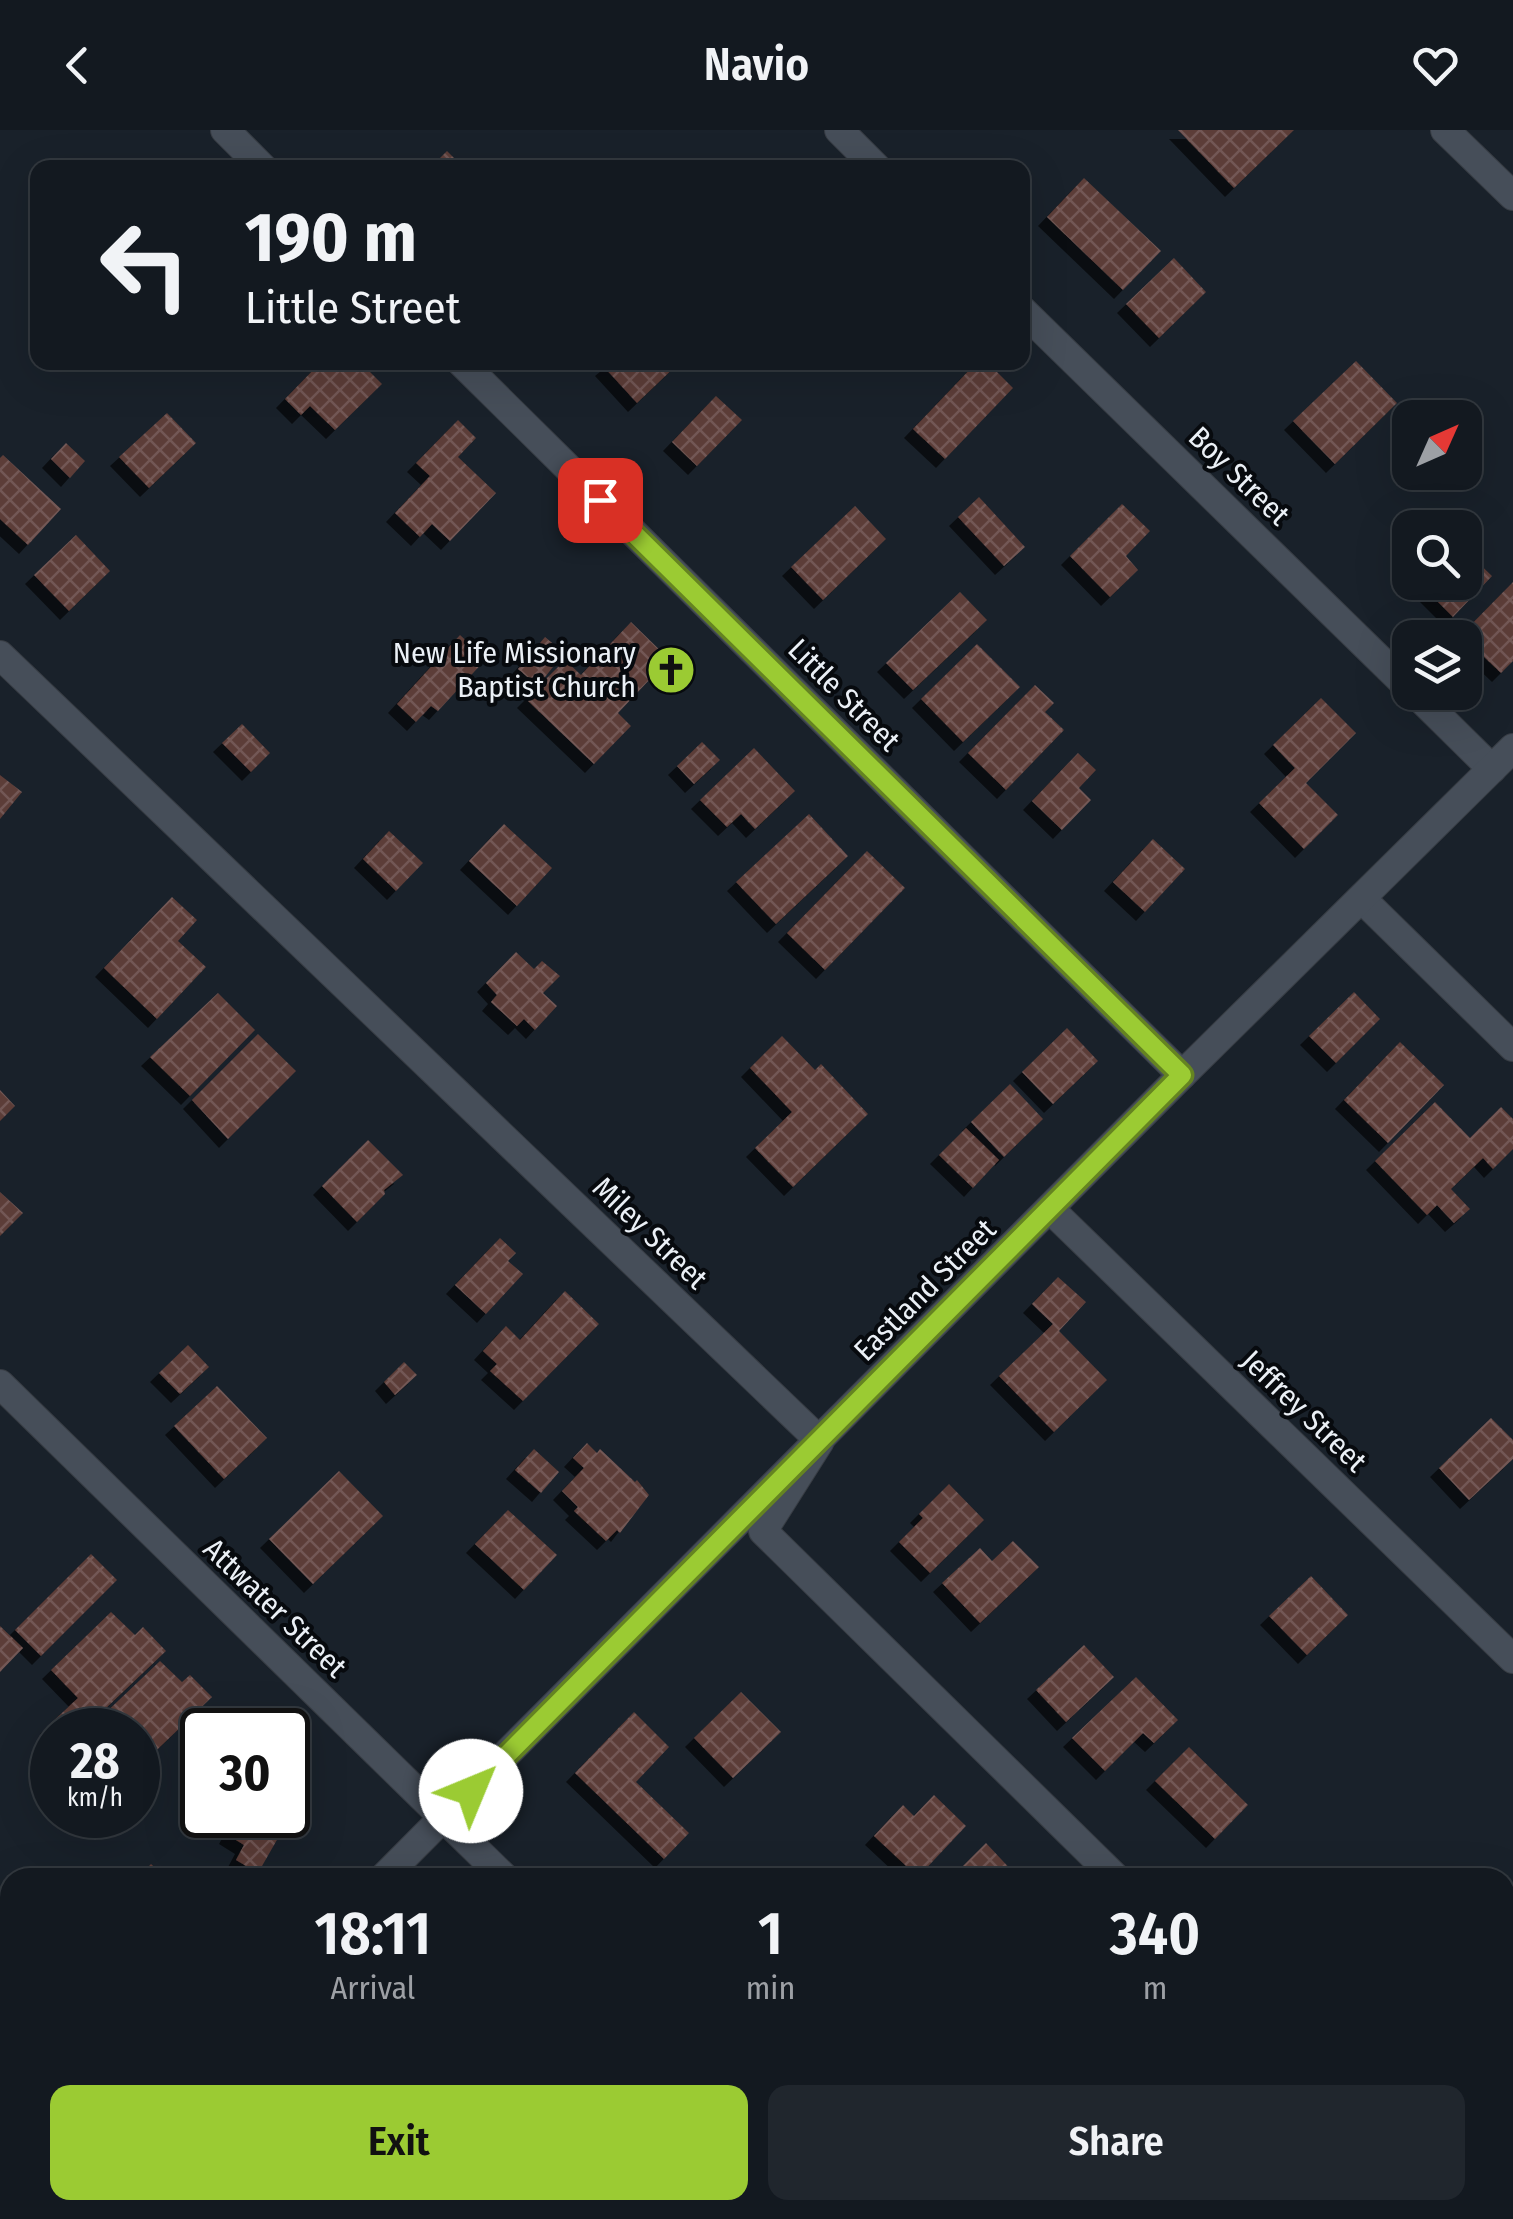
<!DOCTYPE html>
<html lang="en">
<head>
<meta charset="utf-8">
<style>
  body { margin:0; font-family:"Fira Sans Condensed",sans-serif; background:#20262d; color:#f1f3f6; height:100vh; display:flex; flex-direction:column; font-size:38px; white-space:nowrap }
  * { box-sizing:border-box; margin:0 }
  p { font-size:32px; color:#9da0a5 }
  .icon { flex:none; width:55px; height:55px; fill:none; stroke:currentColor; stroke-width:2; stroke-linecap:round; stroke-linejoin:round }
  .map { position:relative; flex:1; overflow:hidden }
  .sheet { position:absolute; left:0px; top:1738px; width:1515px; height:352px; display:flex; flex-direction:column; background:#131920; border-radius:30px 30px 0 0; box-shadow:0 10px 40px #0002,0 0 0 2px #32383e }
  .sheet>* { flex:none }
  .banner { position:absolute; left:30px; top:30px; width:1000px; height:210px; border-radius:20px; box-shadow:0 10px 40px #0002,0 0 0 2px #32383e; background:#131920; color:#f1f3f6; overflow:hidden }
  .needle { width:65px; rotate:45deg }
  .tools { position:absolute; left:1392px; top:270px; display:grid; gap:20px }
  .tools a { display:grid; place-items:center; width:90px; height:90px; border-radius:20px; background:#131920; box-shadow:0 10px 40px #0002,0 0 0 2px #32383e; font-size:50px }
  .speed { position:absolute; left:30px; top:1578px; display:flex; gap:20px; font-size:50px; font-weight:700; text-align:center }
  .speed>* { display:grid; place-content:center; width:130px; height:130px; border-radius:50%; background:#131920; box-shadow:0 10px 40px #0002,0 0 0 2px #32383e; line-height:1 }
  .speed small { font-size:25px; font-weight:400 }
  .speed .limit { border:5px solid #111; border-radius:15px; background:#fff; color:#111 }
  .pin { position:absolute; display:grid; place-items:center; width:85px; height:85px; color:#fff; margin:-42px; border-radius:20px; box-shadow:0 5px 15px #0006 }
  .me { position:absolute; width:110px; margin:-55px; rotate:45deg; stroke-linejoin:round; filter:drop-shadow(0 0 8px #0008) }
  .turn { display:flex; align-items:center; gap:35px; height:210px; padding:0 50px; font-size:45px }
  .turn .icon { width:130px; height:130px; stroke-width:2.5 }
  .turn b { display:block; font-size:70px; line-height:85px }
  .eta { display:flex; justify-content:space-evenly; align-items:center; height:170px; text-align:center }
  .eta b { font-size:60px; font-weight:600; line-height:70px }
  .action { display:flex; gap:20px; margin-top:auto; padding:20px 50px }
  .action a { flex:1; height:115px; border-radius:20px; background:#9bcb33; color:#111; font-size:40px; font-weight:600; line-height:115px; text-align:center }
  .action a+a { background:#20262d; color:#f1f3f6 }
  header { display:flex; justify-content:space-between; align-items:center; height:130px; padding:0 50px; background:#131920; font-size:45px; font-weight:600 }
  .map>svg:first-child { display:block }
</style>
</head>
<body>
<header><svg class="icon" aria-label="back" viewBox="0 0 24 24"><path d="M15 5l-7 7 7 7"/></svg>Navio<svg class="icon" aria-label="heart" viewBox="0 0 24 24"><path d="M12 20l-8-8c-3-5 5-10 8-4 3-6 11-1 8 4z"/></svg></header>
<div class="map">
<svg width="1513" height="2089" viewBox="0 0 1513 2089">
  <defs>
    <pattern id="building-cross-hatch" width="8" height="8" patternUnits="userSpaceOnUse" patternTransform="scale(2.5)"><rect width="8" height="8" fill="#5b3c37"/><path d="M0 0l8 8M0 8l8-8" fill="none" stroke="#735855"/></pattern>
    <filter id="shadow"><feDropShadow dx="-9" dy="9" stdDeviation="0" flood-color="#0009"/></filter>
  </defs>
  <rect width="100%" height="100%" fill="#19212a"/>
  <g fill="url(#building-cross-hatch)" filter="url(#shadow)">
    <polygon points="1178,0 1294,0 1234,58"/>
    <polygon points="447,21 464,38 430,38"/>
    <polygon points="1084,48 1161,121 1123,160 1047,87"/>
    <polygon points="1174,128 1206,162 1159,208 1126,174"/>
    <polygon points="1356,231 1397,273 1335,334 1293,291"/>
    <polygon points="321,232 360,232 382,254 335,300 310,276 301,285 285,269"/>
    <polygon points="610,232 680,232 637,273 604,237"/>
    <polygon points="977,232 987,232 1013,258 945,329 913,299"/>
    <polygon points="716,266 742,290 697,336 672,312"/>
    <polygon points="167,283 196,313 149,358 119,327"/>
    <polygon points="458,290 476,308 458,327 496,363 450,411 432,394 420,407 395,383 430,346 416,333"/>
    <polygon points="66,313 85,331 70,348 51,329"/>
    <polygon points="3,325 61,379 28,415 0,389 0,328"/>
    <polygon points="979,367 1025,417 1004,436 958,387"/>
    <polygon points="1122,374 1150,401 1126,426 1138,440 1110,467 1070,426"/>
    <polygon points="855,376 886,409 823,470 791,437"/>
    <polygon points="76,405 110,441 69,481 34,445"/>
    <polygon points="1465,420 1492,446 1453,487 1420,454 1465,452"/>
    <polygon points="1513,452 1513,531 1501,543 1461,505"/>
    <polygon points="960,462 987,490 913,560 886,533"/>
    <polygon points="631,492 669,529 618,583 631,596 594,634 526,569 565,530 581,545"/>
    <polygon points="460,505 486,529 438,581 431,576 416,592 397,574"/>
    <polygon points="545,507 564,523 538,556 518,539"/>
    <polygon points="977,514 1020,557 963,612 921,569"/>
    <polygon points="1035,555 1054,573 1045,582 1064,600 1006,660 968,623"/>
    <polygon points="1321,568 1356,603 1306,653 1338,685 1304,719 1259,673 1295,638 1273,615"/>
    <polygon points="242,594 270,623 251,642 222,613"/>
    <polygon points="702,612 720,630 694,654 677,636"/>
    <polygon points="754,618 795,661 755,699 741,684 727,697 700,670"/>
    <polygon points="1078,623 1096,640 1079,658 1091,670 1062,700 1032,671"/>
    <polygon points="0,645 22,662 0,689"/>
    <polygon points="809,684 848,726 776,794 736,752"/>
    <polygon points="504,694 552,738 517,776 469,731"/>
    <polygon points="389,701 423,733 396,761 363,729"/>
    <polygon points="1153,709 1185,739 1145,782 1113,752"/>
    <polygon points="867,721 905,758 825,840 787,803"/>
    <polygon points="172,767 197,790 178,811 206,837 157,889 104,838"/>
    <polygon points="516,822 534,839 542,831 560,846 543,863 557,876 535,900 524,889 517,896 491,872 497,865 486,853"/>
    <polygon points="1354,862 1380,889 1336,933 1309,906"/>
    <polygon points="218,863 255,900 190,966 150,927"/>
    <polygon points="1067,898 1098,931 1053,974 1022,942"/>
    <polygon points="258,904 296,941 228,1009 192,970"/>
    <polygon points="782,906 815,940 821,934 868,984 793,1057 755,1018 792,982 750,938"/>
    <polygon points="1400,912 1444,955 1388,1013 1344,970"/>
    <polygon points="1010,954 1043,989 1004,1027 971,992"/>
    <polygon points="0,960 15,976 0,991"/>
    <polygon points="1435,972 1470,1008 1501,977 1513,989 1513,1019 1493,1039 1483,1028 1451,1059 1470,1079 1454,1093 1437,1075 1427,1085 1375,1031"/>
    <polygon points="966,998 999,1030 973,1058 939,1025"/>
    <polygon points="368,1010 403,1045 384,1060 385,1064 357,1092 322,1056"/>
    <polygon points="0,1062 23,1083 0,1106"/>
    <polygon points="500,1108 516,1123 508,1131 523,1144 486,1184 455,1155"/>
    <polygon points="1058,1147 1086,1172 1059,1201 1107,1250 1054,1302 999,1246 1053,1194 1032,1174"/>
    <polygon points="565,1161 599,1194 523,1271 490,1241 497,1234 483,1221 506,1196 520,1210"/>
    <polygon points="188,1215 209,1237 180,1264 159,1243"/>
    <polygon points="404,1232 417,1245 395,1265 384,1252"/>
    <polygon points="217,1256 267,1308 224,1349 174,1296"/>
    <polygon points="1491,1288 1513,1310 1513,1329 1469,1370 1439,1338"/>
    <polygon points="587,1313 597,1323 600,1319 635,1352 637,1350 649,1365 620,1403 617,1400 606,1411 574,1381 578,1377 562,1361 584,1338 573,1328"/>
    <polygon points="534,1319 559,1342 541,1363 515,1340"/>
    <polygon points="339,1341 383,1386 313,1454 269,1409"/>
    <polygon points="949,1354 984,1390 930,1443 899,1412 923,1388 919,1384"/>
    <polygon points="508,1380 557,1425 524,1460 475,1414"/>
    <polygon points="1013,1411 1039,1437 980,1493 942,1453 980,1418 992,1431"/>
    <polygon points="91,1424 117,1450 41,1526 15,1500"/>
    <polygon points="1311,1446 1348,1485 1307,1525 1269,1486"/>
    <polygon points="111,1482 135,1505 143,1497 166,1521 83,1600 55,1600 49,1595 78,1568 51,1540"/>
    <polygon points="0,1496 23,1518 0,1542"/>
    <polygon points="1084,1515 1114,1547 1066,1592 1036,1560"/>
    <polygon points="160,1531 182,1552 190,1545 212,1567 138,1638 138,1600 110,1600 99,1589"/>
    <polygon points="1136,1547 1178,1590 1154,1613 1143,1603 1105,1641 1072,1608"/>
    <polygon points="741,1562 781,1602 733,1648 694,1608"/>
    <polygon points="634,1582 669,1617 636,1652 689,1703 664,1729 575,1643"/>
    <polygon points="1189,1617 1248,1675 1215,1709 1155,1651"/>
    <polygon points="288,1642 309,1654 258,1743 236,1730 244,1715 228,1705 239,1685 288,1685"/>
    <polygon points="934,1665 966,1696 918,1747 874,1706 903,1675 914,1686"/>
    <polygon points="986,1713 1016,1745 951,1748"/>
    <polygon points="151,1734 166,1748 138,1748"/>
    <polygon points="1507,1785 1513,1791 1511,1821 1505,1815"/>
    <polygon points="1505,1869 1513,1878 1513,1898 1505,1906"/>
    <polygon points="457,2080 497,2080 506,2089 448,2089"/>
    <polygon points="946,2080 980,2080 970,2089 955,2089"/>
    <polygon points="1220,2080 1248,2080 1239,2089 1228,2089"/>
    <polygon points="1276,2080 1338,2080 1329,2089 1267,2089"/>
  </g>
  <g fill="none" stroke-linecap="round" stroke-linejoin="round">
    <g stroke="#383d44" stroke-width="30">
      <g id="street">
        <polyline points="225,0 263,38"/>
        <polyline points="839,0 877,38"/>
        <polyline points="1445,0 1513,66"/>
        <polyline points="1022,180 1410,559"/>
        <polyline points="461,232 1182,945"/>
        <polyline points="0,525 820,1311 763,1401 1116,1748"/>
        <polyline points="1414,562 1492,639"/>
        <polyline points="1362,769 1513,917"/>
        <polyline points="1050,1079 1513,1529"/>
        <polyline points="0,1254 505,1748"/>
        <polyline points="383,1748 1182,945 1513,618"/>
        <polyline points="0,1882 10,1892"/>
        <polyline points="201,2080 210,2089"/>
        <polyline points="845,2080 854,2089"/>
        <polyline points="1455,2080 1464,2089"/>
        <polyline points="37,2089 46,2080"/>
      </g>
    </g>
    <use href="#street" stroke="#464e59" stroke-width="28"/>
  </g>
  <g fill="none" stroke-linecap="round" stroke-linejoin="round">
    <g stroke="#658421" stroke-width="25">
      <polyline id="route" points="471,1661 1182,945 600,370"/>
    </g>
    <use href="#route" stroke="#9bcb33" stroke-width="18"/>
  </g>
  <defs>
    <g id="church-disc" transform="scale(2.5)"><circle r="9.5" fill="#9bcb33" stroke="#070a0e"/><path d="M-1.2-6h2.4v3.5h3.3v2.4h-3.3V6h-2.4V-.1h-3.3v-2.4h3.3Z" fill="#111"/></g>
  </defs>
  <g fill-rule="evenodd">
    <use href="#church-disc" x="671" y="540"/>
  </g>
  <g text-anchor="middle" dominant-baseline="central" stroke-width="8" stroke-linejoin="round" paint-order="stroke">
    <g font-size="30" fill="#ebf0f6" stroke="#070a0e">
      <text transform="translate(1239 346) rotate(44)">Boy Street</text>
      <text transform="translate(844 565) rotate(45)">Little Street</text>
      <text transform="translate(650 1103) rotate(44)">Miley Street</text>
      <text transform="translate(925 1160) rotate(-45)">Eastland Street</text>
      <text transform="translate(1304 1281) rotate(44)">Jeffrey Street</text>
      <text transform="translate(275 1478) rotate(44)">Attwater Street</text>
    </g>
    <g font-size="30" fill="#ebf0f6" stroke="#070a0e" text-anchor="end">
      <text x="636" y="523">New Life Missionary<tspan x="636" dy="34">Baptist Church</tspan></text>
    </g>
  </g>
</svg>
<div class="tools">
<a><svg class="needle" viewBox="-14 -14 28 28"><path d="M0-13l5 13h-10z" fill="#e53935"/><path d="M0 13l5-13h-10z" fill="#9da0a5"/></svg></a>
<a><svg class="icon" aria-label="search" viewBox="0 0 24 24"><circle cx="10" cy="10" r="6"/><path d="M15 15l6 6"/></svg></a>
<a><svg class="icon" aria-label="layers" viewBox="0 0 24 24"><path d="M12 4l9 5-9 5-9-5zM3 14l9 5 9-5"/></svg></a>
</div>
<div class="speed"><div>28<small>km/h</small></div><div class="limit">30</div></div>
<div class="pin" style="left:600px;top:370px;background:#d93025"><svg class="icon" aria-label="arrive" viewBox="0 0 24 24"><path d="M6 21V4h12l-3 4 3 4H6"/></svg></div>
<svg class="me" style="left:471px;top:1661px" viewBox="-20 -20 40 40"><circle r="19" fill="#fff"/><path d="M0-13L10 11 0 6-10 11z" fill="#9bcb33"/></svg>
<div class="banner">
<div class="turn"><svg class="icon" aria-label="left" viewBox="0 0 24 24"><path d="M17 20v-9H6M10 6l-5 5 5 5"/></svg><div><b>190 m</b>Little Street</div></div>
</div>
<section class="sheet">
<div class="eta">
<div><b>18:11</b><p>Arrival</p></div>
<div><b>1</b><p>min</p></div>
<div><b>340</b><p>m</p></div>
</div>
<div class="action"><a>Exit</a><a>Share</a></div>
</section>
</div>
</body>
</html>
